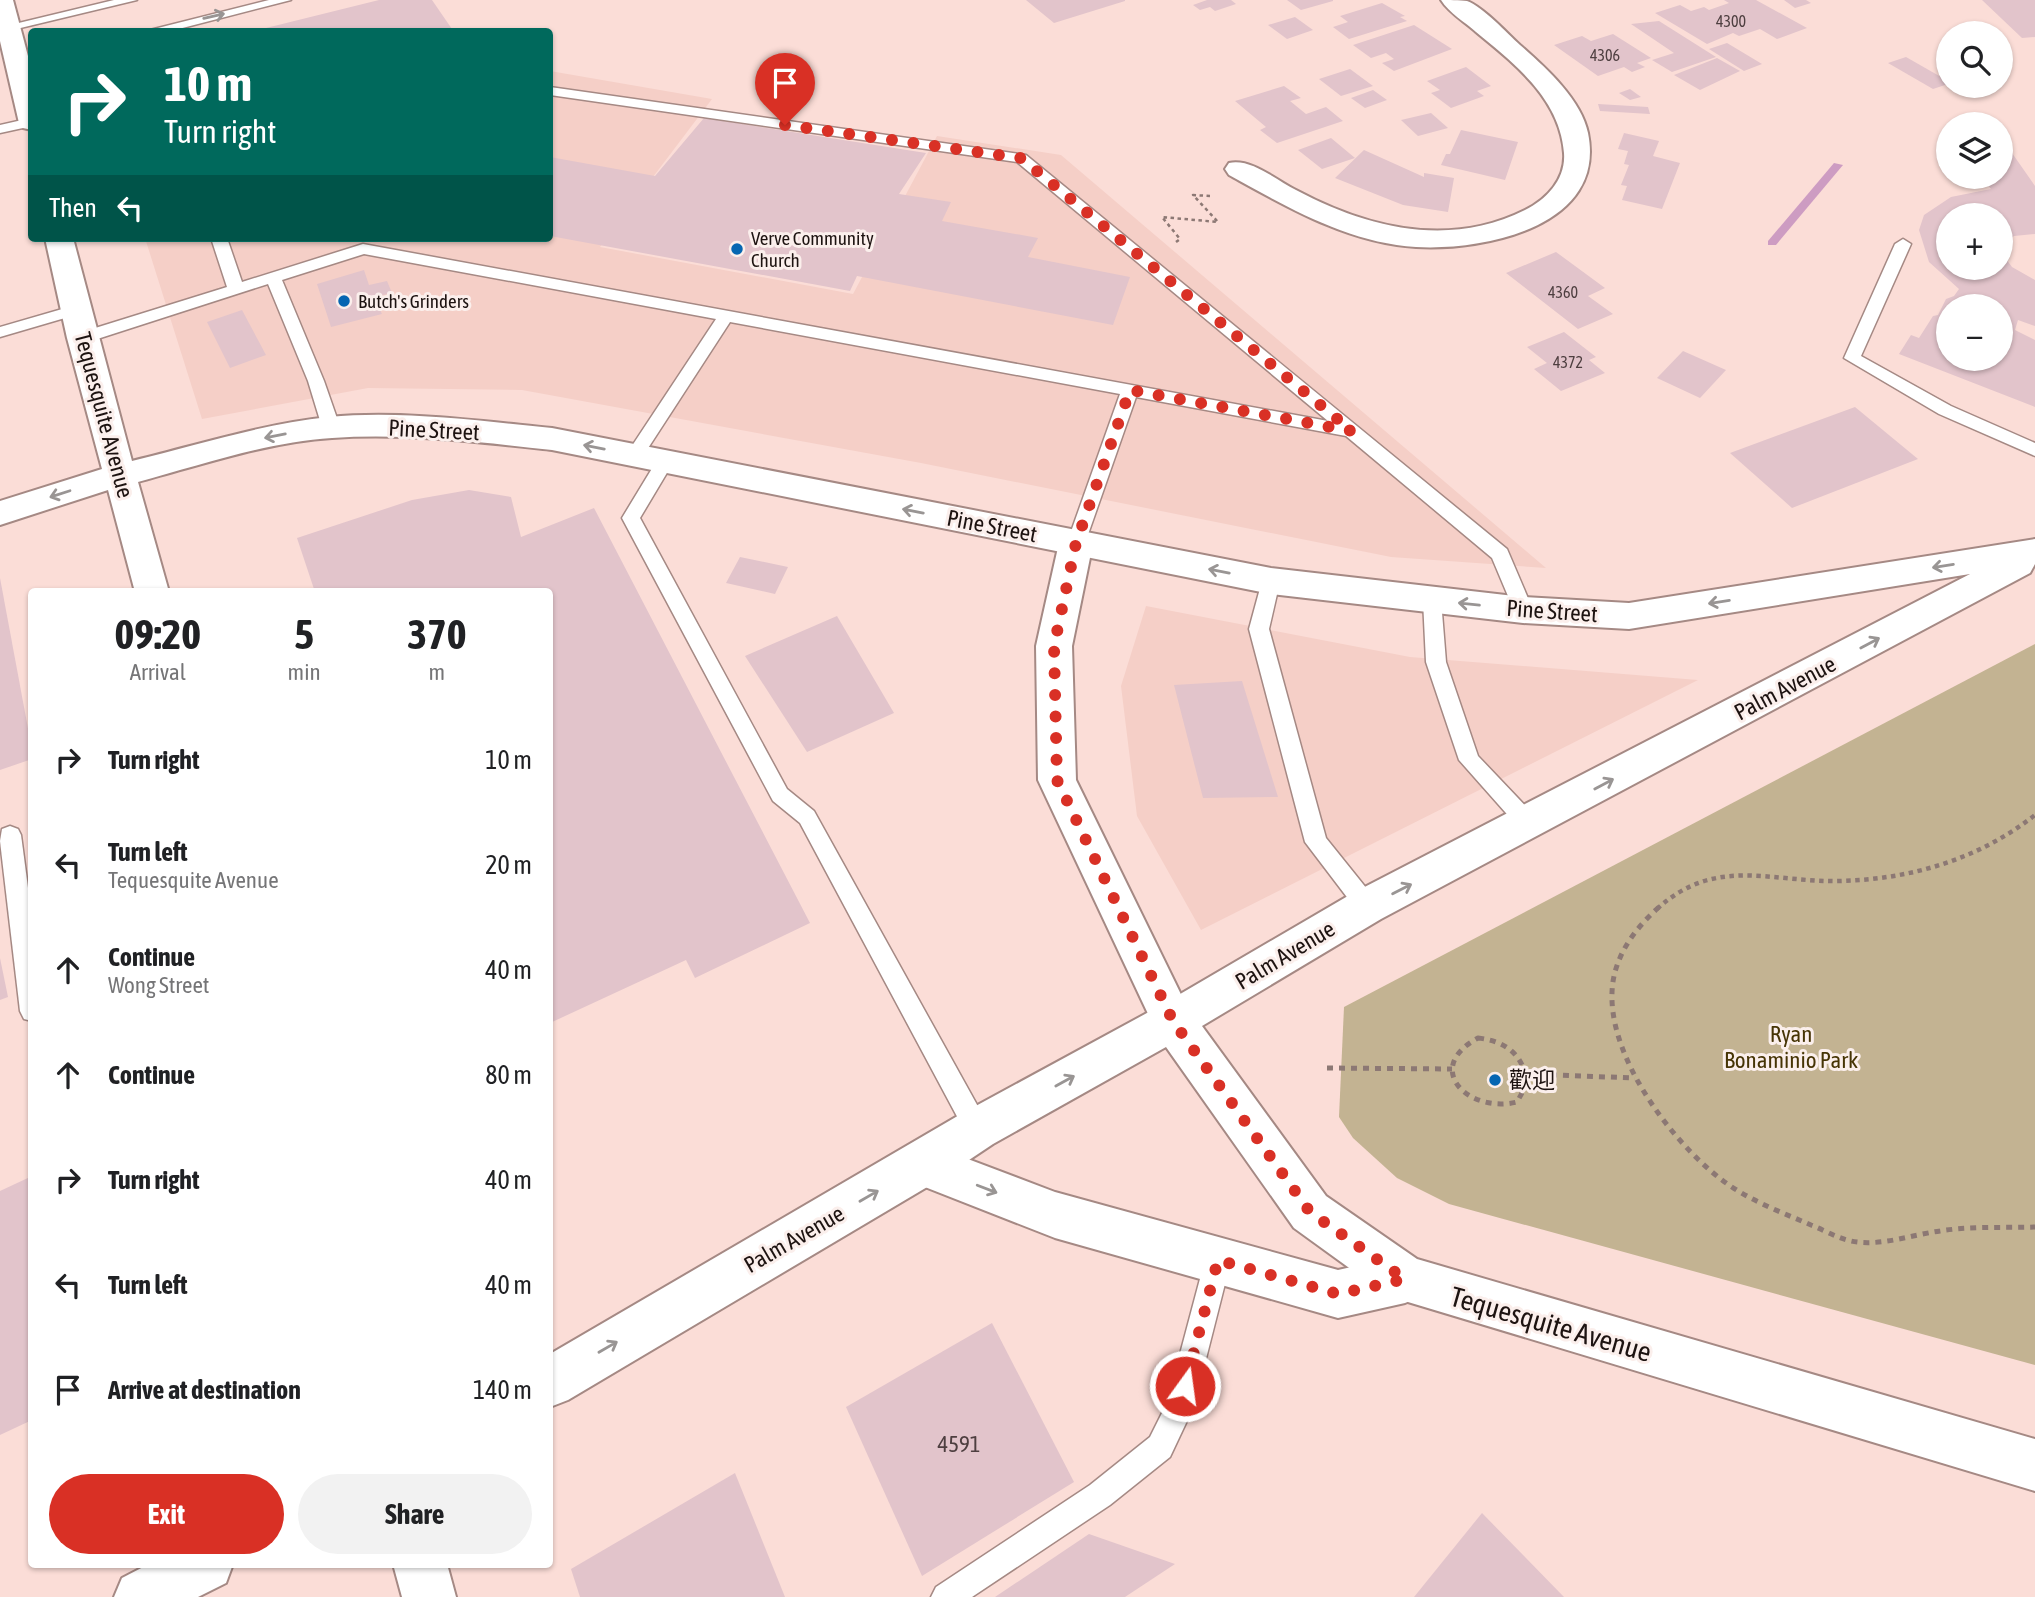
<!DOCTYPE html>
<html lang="en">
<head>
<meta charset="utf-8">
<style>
  body { margin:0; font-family:"Asap Condensed","Noto Sans SC",sans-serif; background:#f2f2f2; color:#202124; height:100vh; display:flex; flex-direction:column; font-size:26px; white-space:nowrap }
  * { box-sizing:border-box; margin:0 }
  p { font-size:23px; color:#757577 }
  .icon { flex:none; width:38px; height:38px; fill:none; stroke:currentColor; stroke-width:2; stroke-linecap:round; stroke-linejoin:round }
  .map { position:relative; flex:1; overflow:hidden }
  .drawer { position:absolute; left:28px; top:588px; width:525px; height:980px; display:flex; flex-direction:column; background:#fff; border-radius:7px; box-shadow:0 2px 5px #0004 }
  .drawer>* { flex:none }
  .top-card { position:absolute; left:28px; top:28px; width:525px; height:214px; border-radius:7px; box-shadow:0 2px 5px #0004; background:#00695c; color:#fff; overflow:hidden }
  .controls { position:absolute; left:1936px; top:21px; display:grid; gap:14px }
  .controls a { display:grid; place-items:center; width:77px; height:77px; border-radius:50%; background:#fff; box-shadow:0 2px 5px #0004; font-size:35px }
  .pin { position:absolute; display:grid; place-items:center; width:60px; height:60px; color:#fff; margin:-72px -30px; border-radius:50% 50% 50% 0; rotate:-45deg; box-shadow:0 0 7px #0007 }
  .pin .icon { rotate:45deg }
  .me { position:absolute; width:77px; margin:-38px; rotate:14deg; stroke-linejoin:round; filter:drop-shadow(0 0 5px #0008) }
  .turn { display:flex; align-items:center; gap:24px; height:147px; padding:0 21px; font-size:32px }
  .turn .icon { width:91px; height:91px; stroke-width:2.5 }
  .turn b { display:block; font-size:49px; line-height:60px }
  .then { display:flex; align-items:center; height:66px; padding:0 21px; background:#0003; gap:14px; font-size:26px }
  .eta { display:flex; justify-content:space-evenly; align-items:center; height:119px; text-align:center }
  .eta b { font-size:42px; font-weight:700; line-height:49px }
  .action { display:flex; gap:14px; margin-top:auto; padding:14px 21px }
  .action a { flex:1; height:80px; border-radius:42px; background:#d93025; color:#fff; font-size:28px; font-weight:700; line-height:80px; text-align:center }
  .action a+a { background:#f2f2f2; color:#202124 }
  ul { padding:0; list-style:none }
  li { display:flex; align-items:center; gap:21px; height:105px; padding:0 21px }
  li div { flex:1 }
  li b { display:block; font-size:26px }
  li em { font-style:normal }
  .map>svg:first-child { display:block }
</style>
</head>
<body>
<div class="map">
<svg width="2035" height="1597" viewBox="0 0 2035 1597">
  <rect width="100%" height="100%" fill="#fbddd7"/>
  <g fill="#f5cfc7">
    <polygon points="550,71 712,99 600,247 853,294 937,136 1061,155 1546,568 1391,557 921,463 522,390 368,388 202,419 145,238 550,238"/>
    <polygon points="1146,606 1410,657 1698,680 1201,930 1137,816 1121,686"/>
  </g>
  <polygon fill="#c3b392" points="2035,644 2035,1365 1449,1204 1397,1178 1353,1138 1339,1117 1344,1007"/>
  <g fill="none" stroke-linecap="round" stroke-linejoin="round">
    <polygon fill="#cd9cc2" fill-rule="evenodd" points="1834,163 1843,165 1776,245 1768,245 1768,241"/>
  </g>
  <g fill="#e2c4cb" fill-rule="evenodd">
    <polygon points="379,0 432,0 454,32 250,32"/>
    <polygon points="1026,0 1125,0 1125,1 1054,23"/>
    <polygon points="1207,0 1231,0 1236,4 1215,11 1210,7 1200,10 1193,5"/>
    <polygon points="1287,0 1333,0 1333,1 1301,10"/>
    <polygon points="1724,0 1756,0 1807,28 1777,39 1760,29 1739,36 1733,33 1707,44 1655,13 1680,5 1691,11 1704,7 1709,10 1729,3"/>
    <polygon points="1784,0 1806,0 1811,3 1795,8"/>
    <polygon points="1982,0 2035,0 2035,37 2022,38"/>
    <polygon points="1382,3 1405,16 1400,17 1407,21 1349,39 1333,27 1348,22 1340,16"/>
    <polygon points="1295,17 1313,30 1287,39 1268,25"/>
    <polygon points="1659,21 1716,57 1672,72 1652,60 1674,53 1631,24"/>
    <polygon points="1414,25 1452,49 1394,71 1382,63 1394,59 1386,53 1371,58 1353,45"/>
    <polygon points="1613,34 1651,58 1637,63 1645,67 1632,72 1624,67 1598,76 1554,45 1582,36 1591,41"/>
    <polygon points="1727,43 1762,64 1744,71 1709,49"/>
    <polygon points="1906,57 1948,81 1948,84 1933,89 1888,63"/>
    <polygon points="1717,58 1740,71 1700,90 1674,75"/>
    <polygon points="1466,67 1491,86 1477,91 1484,96 1451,108 1431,93 1440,90 1427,81"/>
    <polygon points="1350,69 1373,86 1341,96 1319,79"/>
    <polygon points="1284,86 1301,98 1290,101 1306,114 1326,107 1343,121 1277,143 1260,130 1266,127 1235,101"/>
    <polygon points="1630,89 1641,97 1630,100 1619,93"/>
    <polygon points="1373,90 1387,100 1365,108 1351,98"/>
    <polygon points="1598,104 1648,107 1650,114 1600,111"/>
    <polygon points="1431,113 1448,128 1418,136 1401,120"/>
    <polygon points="704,118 926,153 899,194 951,202 942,221 1038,238 1028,257 1130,277 1113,325 857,276 850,291 550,236 550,157 655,176"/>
    <polygon points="1461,130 1518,142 1505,180 1441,165 1446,154 1450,154"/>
    <polygon points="1624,133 1659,141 1653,156 1680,163 1662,209 1622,200 1627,186 1621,185 1629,165 1624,164 1628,151 1618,149"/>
    <polygon points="1331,138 1355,158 1322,169 1298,150"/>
    <polygon points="1364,150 1424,177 1424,173 1454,178 1448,212 1403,205 1335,178"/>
    <path d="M2000,152L2012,153L2035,186V234L2014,236L2004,244L2003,255L2012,267L2035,280V326L2018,320L2015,330L2035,340V407L1899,354L1911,335L1919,338L1933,316L1938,315L1946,299L1954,296L1959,289L1929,262L1919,230L1924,215L1951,197L1991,189L1984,180L1975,177H2000ZM1948,215H2000V268H1948ZM1948,306H2000V359H1948Z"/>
    <polygon points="1556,252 1605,288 1588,296 1613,314 1578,329 1506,273"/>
    <polygon points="364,270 369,285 387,281 392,293 374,297 382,314 331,327 317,284"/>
    <polygon points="242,310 266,355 230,368 207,322"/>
    <polygon points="1564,332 1596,357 1589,360 1605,373 1561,391 1534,369 1547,363 1527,347"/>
    <polygon points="1683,351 1726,370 1700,398 1657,378"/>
    <polygon points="1855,407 1918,459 1792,508 1730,453"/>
    <polygon points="469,490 511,497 521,537 594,508 810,923 695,978 686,960 550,1023 550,592 315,592 297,538 412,500"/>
    <polygon points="740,557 788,567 775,594 726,583"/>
    <polygon points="0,578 32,750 32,759 0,770"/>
    <polygon points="837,616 894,713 807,752 745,656"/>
    <polygon points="1242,681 1278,797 1203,798 1174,685"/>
    <polygon points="0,958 8,997 0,1000"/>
    <polygon points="30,1177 32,1420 0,1435 0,1191"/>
    <polygon points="992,1323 1074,1482 922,1576 846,1407"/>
    <polygon points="735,1473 785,1597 580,1597 571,1569"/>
    <polygon points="1482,1513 1564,1597 1414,1597"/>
    <polygon points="1089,1534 1175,1564 1125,1597 995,1597"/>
  </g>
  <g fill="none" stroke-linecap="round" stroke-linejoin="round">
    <g stroke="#a58984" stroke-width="3">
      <g id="service">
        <polygon points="114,0 137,0 8,31 2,27"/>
        <polygon points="269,0 291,0 167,32 142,32"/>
        <polygon points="550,87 1026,155 1507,549 1533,610 1523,617 1516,615 1492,558 1346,436 1136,397 1085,543 1076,550 1067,543 1120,394 730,322 641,459 635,461 626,455 716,319 364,254 282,280 324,381 340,427 337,431 331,433 322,427 308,381 268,284 88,342 82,343 74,338 76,334 227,287 211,238 227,238 242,282 363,244 1328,421 1017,162 550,95"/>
        <polygon points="31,118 32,126 0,133 0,125"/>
        <polygon points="1903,239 1911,244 1861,356 1951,406 2035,443 2035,456 1939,414 1844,358 1895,244"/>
        <polygon points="76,305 84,310 82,313 0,337 0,327"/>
        <polygon points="665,455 674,461 640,518 787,789 814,811 986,1121 989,1129 986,1137 977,1141 968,1137 800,823 773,801 622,518 659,457"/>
        <polygon points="1271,574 1280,581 1269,629 1326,838 1375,899 1378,906 1375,913 1367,916 1359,913 1305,842 1249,629 1262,581"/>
        <polygon points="1432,593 1441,600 1446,662 1478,756 1537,818 1540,824 1537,830 1529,833 1521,830 1459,760 1426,662 1423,600"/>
        <polygon points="10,826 18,829 21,835 32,918 32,1021 24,1019 20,1011 0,841 2,829"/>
        <polygon points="1218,1247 1227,1251 1231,1260 1194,1406 1170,1457 1110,1505 972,1597 931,1597 936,1587 1090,1485 1150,1437 1167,1403 1205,1260 1209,1251"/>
      </g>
    </g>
    <g stroke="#a58984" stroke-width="4">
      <g id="minor">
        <path d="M1441,0C1448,0 1460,0 1467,1C1483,7 1507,33 1520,45C1545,67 1581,99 1588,133C1607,226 1485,251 1416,247C1348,243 1287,207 1229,175L1225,169L1229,163C1251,158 1276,180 1296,190C1367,228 1449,248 1525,210C1547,199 1566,179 1564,153C1560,99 1515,64 1476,32C1465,22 1449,13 1441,0Z"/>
        <polygon points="1076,531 1088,534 1093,543 1072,646 1076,780 1194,1021 1188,1035 1173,1041 1158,1035 1038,780 1036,646 1059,543 1064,534"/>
        <polygon points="923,1142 1055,1192 1338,1270 1405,1255 1422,1262 1429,1279 1422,1296 1405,1303 1338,1318 1055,1238 907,1180 900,1164 907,1148"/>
        <polygon points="393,1564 447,1564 456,1597 402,1597"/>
      </g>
    </g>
    <g stroke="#a58984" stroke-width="4">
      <g id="tertiary">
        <polygon points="0,0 13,0 32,71 32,130 23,128 19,123 0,41"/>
        <path d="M45,238H73L132,461C197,445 262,424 329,417C400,410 481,421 552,428L1271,568L1523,597L1629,603L2035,539V564L2030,573L1381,919L1202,1026L1326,1196L1417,1259L2035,1439V1491L1388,1296L1294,1228L1166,1047L993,1144L939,1180L568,1400L550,1407V1354L961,1114L1158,1007L1353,893L1970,574L1629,629L1523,623L1271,594L552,450C479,442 405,433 332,438C267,442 201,465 138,482L169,592H135L108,490L0,525V501L102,469L67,338Z"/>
        <polygon points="149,1564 233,1564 226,1583 198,1597 114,1597 122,1578"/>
      </g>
    </g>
    <polyline stroke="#8c7874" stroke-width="2.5" stroke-dasharray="3.5 3.5" stroke-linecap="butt" points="1176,242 1180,239 1162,217 1218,222 1193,195 1210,196"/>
    <path stroke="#8c7874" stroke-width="4.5" stroke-dasharray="4.5 4.5" stroke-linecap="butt" d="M1657,909C1716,855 1772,883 1841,881C1912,879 1979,859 2035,815"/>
    <g stroke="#8c7874" stroke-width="5" stroke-dasharray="6 6" stroke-linecap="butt">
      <path d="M1659,907C1639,925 1622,946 1615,972C1596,1043 1669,1140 1722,1180C1748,1200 1781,1212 1811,1225C1824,1230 1837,1238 1851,1241C1879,1247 1911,1235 1940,1231C1971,1226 2003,1228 2035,1227"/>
      <path d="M1478,1038C1506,1041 1524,1055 1527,1084L1517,1102C1468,1114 1422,1068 1478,1038Z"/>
      <polyline points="1327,1068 1452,1069"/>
      <polyline points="1527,1074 1635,1078"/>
    </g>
    <use href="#service" fill="#fff" fill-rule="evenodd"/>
    <use href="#minor" fill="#fff" fill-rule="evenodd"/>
    <use href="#tertiary" fill="#fff" fill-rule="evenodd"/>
  </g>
  <defs><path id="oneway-shaft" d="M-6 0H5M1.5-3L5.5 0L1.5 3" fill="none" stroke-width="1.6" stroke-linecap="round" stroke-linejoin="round" transform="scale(1.75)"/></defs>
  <g stroke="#999594">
    <use href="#oneway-shaft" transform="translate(214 16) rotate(-13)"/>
    <use href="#oneway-shaft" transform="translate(275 436) rotate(169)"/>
    <use href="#oneway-shaft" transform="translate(594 447) rotate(-169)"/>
    <use href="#oneway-shaft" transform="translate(60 494) rotate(162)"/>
    <use href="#oneway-shaft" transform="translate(913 511) rotate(-169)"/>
    <use href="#oneway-shaft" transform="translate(1943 566) rotate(171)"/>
    <use href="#oneway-shaft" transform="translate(1219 571) rotate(-169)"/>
    <use href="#oneway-shaft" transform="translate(1719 602) rotate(171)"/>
    <use href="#oneway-shaft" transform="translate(1469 604) rotate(-174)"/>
    <use href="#oneway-shaft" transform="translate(1870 643) rotate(-28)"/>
    <use href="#oneway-shaft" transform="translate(1604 784) rotate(-28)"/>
    <use href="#oneway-shaft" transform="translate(1402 889) rotate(-27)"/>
    <use href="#oneway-shaft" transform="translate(1065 1081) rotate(-29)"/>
    <use href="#oneway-shaft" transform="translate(987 1189) rotate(21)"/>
    <use href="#oneway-shaft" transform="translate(869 1196) rotate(-30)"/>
    <use href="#oneway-shaft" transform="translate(608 1347) rotate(-30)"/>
  </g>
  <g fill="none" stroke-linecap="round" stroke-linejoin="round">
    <polyline stroke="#d93025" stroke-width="12" stroke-dasharray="0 21.6" points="785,125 1021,158 1352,431 1130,390 1076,543 1054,646 1057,780 1173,1021 1310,1212 1405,1279 1338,1294 1218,1260 1185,1386"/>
  </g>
  <g fill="#0666b2" stroke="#fbefec" stroke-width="2.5">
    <circle cx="737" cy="249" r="7"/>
    <circle cx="344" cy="301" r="7"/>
    <circle cx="1495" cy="1080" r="7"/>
  </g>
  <g text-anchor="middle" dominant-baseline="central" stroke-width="6" stroke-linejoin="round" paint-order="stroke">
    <g font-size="16" fill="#4e3f40">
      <text x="1731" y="21">4300</text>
      <text x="1605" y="55">4306</text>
      <text x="1563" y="292">4360</text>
      <text x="1568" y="362">4372</text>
    </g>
    <g font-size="19" fill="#1d1311" stroke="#fbefec" text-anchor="start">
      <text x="751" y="238">Verve Community<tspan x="751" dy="22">Church</tspan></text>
      <text x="358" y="301">Butch's Grinders</text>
    </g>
    <g font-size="23" fill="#1d1311" stroke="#fbefec">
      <text transform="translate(104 415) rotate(75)">Tequesquite Avenue</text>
      <text transform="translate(434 430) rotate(3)">Pine Street</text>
      <text transform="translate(992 526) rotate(11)">Pine Street</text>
      <text transform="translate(1552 611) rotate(4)">Pine Street</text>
      <text transform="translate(1785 688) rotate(-28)">Palm Avenue</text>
      <text transform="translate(1285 955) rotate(-31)">Palm Avenue</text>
      <text transform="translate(794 1239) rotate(-30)">Palm Avenue</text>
    </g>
    <g font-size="23" fill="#463405" stroke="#fbefec">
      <text x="1791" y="1034">Ryan<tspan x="1791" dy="26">Bonaminio Park</tspan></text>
    </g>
    <g font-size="23" fill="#1d1311" stroke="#fbefec" text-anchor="start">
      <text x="1509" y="1080">歡迎</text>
    </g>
    <g font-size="23" fill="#4e3f40">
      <text x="959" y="1444">4591</text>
    </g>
    <g font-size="28" fill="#1d1311" stroke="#fbefec">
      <text transform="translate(1551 1324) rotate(16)">Tequesquite Avenue</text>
    </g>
  </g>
</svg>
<div class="controls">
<a><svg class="icon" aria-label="search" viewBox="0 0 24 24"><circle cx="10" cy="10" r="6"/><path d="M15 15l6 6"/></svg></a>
<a><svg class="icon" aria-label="layers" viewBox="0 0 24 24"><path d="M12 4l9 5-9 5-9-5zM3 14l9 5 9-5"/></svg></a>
<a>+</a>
<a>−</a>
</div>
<div class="pin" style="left:785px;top:125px;background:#d93025"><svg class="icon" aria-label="arrive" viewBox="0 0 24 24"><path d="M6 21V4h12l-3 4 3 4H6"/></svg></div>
<svg class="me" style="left:1185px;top:1386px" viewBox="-20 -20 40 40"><circle r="17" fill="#d93025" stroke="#fff" stroke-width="3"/><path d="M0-11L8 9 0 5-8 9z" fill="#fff"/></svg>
<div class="top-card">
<div class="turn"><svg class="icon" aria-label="right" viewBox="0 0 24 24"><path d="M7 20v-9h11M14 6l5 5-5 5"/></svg><div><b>10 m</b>Turn right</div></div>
<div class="then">Then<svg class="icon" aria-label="left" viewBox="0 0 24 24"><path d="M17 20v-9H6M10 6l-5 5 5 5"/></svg></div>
</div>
<section class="drawer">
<div class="eta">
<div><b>09:20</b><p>Arrival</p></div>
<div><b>5</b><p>min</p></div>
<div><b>370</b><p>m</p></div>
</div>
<ul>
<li><svg class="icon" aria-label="right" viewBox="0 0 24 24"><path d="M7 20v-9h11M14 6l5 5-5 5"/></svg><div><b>Turn right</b></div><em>10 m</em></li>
<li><svg class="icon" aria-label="left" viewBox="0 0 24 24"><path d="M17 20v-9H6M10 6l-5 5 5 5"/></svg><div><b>Turn left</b><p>Tequesquite Avenue</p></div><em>20 m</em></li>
<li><svg class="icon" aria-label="ahead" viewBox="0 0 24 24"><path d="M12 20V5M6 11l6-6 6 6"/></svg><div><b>Continue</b><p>Wong Street</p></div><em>40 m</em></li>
<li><svg class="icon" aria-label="ahead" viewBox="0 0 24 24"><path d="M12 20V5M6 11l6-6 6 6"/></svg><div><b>Continue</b></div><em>80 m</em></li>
<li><svg class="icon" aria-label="right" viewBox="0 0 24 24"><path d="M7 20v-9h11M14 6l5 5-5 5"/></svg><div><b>Turn right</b></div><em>40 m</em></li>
<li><svg class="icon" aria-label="left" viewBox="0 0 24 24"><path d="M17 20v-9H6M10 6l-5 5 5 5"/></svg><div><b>Turn left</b></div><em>40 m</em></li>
<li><svg class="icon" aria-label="arrive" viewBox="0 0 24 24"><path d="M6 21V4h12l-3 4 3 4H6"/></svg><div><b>Arrive at destination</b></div><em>140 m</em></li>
</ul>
<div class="action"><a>Exit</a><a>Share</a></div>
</section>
</div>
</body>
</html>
